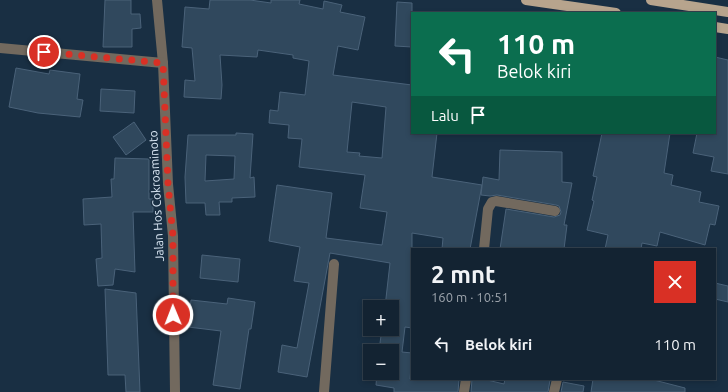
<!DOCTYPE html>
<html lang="id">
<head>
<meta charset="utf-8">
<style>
  body { margin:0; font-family:Ubuntu,sans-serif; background:#1c2b3a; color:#f1f3f6; height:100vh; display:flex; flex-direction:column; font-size:15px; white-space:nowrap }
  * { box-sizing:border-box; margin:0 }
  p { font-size:13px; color:#9da4ac }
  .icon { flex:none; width:22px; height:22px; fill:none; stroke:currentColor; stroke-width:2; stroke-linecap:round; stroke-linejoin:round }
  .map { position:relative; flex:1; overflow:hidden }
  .sheet { position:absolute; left:411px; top:248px; width:305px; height:132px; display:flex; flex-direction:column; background:#132332; border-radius:0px; box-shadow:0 2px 6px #0003,0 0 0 1px #32404d }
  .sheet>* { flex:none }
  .guide { position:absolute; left:411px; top:12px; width:305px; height:122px; border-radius:0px; box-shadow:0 2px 6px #0003,0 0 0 1px #32404d; background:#0b6e4f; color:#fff; overflow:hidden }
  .controls { position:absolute; left:363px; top:300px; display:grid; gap:8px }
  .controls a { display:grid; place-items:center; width:36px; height:36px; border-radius:0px; background:#132332; box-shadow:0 2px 6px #0003,0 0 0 1px #32404d; font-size:20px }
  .pin { position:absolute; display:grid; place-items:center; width:34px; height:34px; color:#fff; margin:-17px; border:2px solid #fff; border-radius:50%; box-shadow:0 1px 4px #0007 }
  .me { position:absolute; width:44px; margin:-22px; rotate:359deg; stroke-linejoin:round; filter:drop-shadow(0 0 3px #0008) }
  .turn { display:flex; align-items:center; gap:14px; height:84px; padding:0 20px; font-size:18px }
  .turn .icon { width:52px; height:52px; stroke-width:2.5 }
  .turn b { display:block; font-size:28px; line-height:34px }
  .then { display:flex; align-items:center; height:38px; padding:0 20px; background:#0003; gap:8px; font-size:15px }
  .round { display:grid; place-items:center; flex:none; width:42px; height:42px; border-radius:0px; background:#1c2b3a }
  .head { display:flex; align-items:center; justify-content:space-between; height:68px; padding:0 20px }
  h1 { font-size:24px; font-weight:700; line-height:30px }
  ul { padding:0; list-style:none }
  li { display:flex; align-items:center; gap:12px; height:56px; padding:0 20px }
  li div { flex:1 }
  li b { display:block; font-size:15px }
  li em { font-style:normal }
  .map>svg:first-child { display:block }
</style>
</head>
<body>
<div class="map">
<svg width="728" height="392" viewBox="0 0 728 392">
  <rect width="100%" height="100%" fill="#192f43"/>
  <g fill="#30485d" stroke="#4a6279" fill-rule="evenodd">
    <polygon points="105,0 131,0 131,14 140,14 141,28 132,29 132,47 103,47"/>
    <path d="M210,0H250L271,3V0H300L299,4L323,9L324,1L342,5L340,12L365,17L358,50L338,46L333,75L412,85V133H437L432,177L482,185L470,249H442L443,238L412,233V328L405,327L402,352L412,353L410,379H459L458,392H394V388L376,385L377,373H392V351H381L382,344L380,343L382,329H392V307H385L390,263L330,253L307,377L278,372L282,345L297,348L309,283L294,281L300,247L269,241L277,185L332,193L326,238L382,245L387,212L360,208L365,175L299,167L302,139L288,138L289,125L269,123L270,110L278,111L280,92L305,95L309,61L293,58V55L258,50L257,57L220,55L222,85L221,99L184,97L185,80L195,81L192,48L182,47L185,7L209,9ZM352,102L386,107L382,158L359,156L360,153L347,152Z"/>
    <polygon points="397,2 412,3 412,47 395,46"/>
    <polygon points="715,57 728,60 728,174 711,171 714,157 693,153 697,133 715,133"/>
    <polygon points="16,68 49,74 50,70 80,74 77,99 83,100 80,117 38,113 9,107"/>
    <polygon points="101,89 135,91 134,113 100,111"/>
    <polygon points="134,122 146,140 126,155 113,137"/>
    <path d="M236,133L253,134L250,178L254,177L255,197L232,198V202H219L220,215H206L205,203H186L185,177L188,135H236ZM206,155L235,156L234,179L205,181Z"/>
    <polygon points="602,133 670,133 664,173 673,175 671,185 701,192 699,202 719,206 715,225 710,224 705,245 660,232 657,246 642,243 641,249 605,249 608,235 587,230 594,201 592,200 597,177 593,176"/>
    <polygon points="500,150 562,152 562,182 572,183 564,225 567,225 564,249 500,249 506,209 554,217 560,215 561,212 559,206 556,205 497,195 490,196 481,195 483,177 499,180"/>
    <polygon points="115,158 149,159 149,199 153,199 153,212 133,212 135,272 115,269 113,285 98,286 96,259 102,258 101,224 84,225 83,199 112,197 111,179 114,179"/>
    <polygon points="202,255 240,259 238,282 200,278"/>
    <polygon points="715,283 728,286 728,302 715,299"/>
    <polygon points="105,289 136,293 140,392 126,392 125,375 108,375"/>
    <polygon points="228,298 255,302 251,329 249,329 240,389 213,385 221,331 188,327 191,300 227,304"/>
    <polygon points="472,379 483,379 504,384 505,379 550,380 548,392 471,392"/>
    <polygon points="593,379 650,379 685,388 685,392 591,392"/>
    <polygon points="563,382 584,386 583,392 561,392"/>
  </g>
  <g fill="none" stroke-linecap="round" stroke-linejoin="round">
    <g stroke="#72695e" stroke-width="10">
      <polyline points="157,0 163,63 168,184 173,236 175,392"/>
      <polyline points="0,48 163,63"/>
      <polyline points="484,249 488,209 492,202 496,201 555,211"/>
      <polyline points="324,392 334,264"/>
      <polyline points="464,392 466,379"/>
      <polyline points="554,392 557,379"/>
    </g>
    <g stroke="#b7a48d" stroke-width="10">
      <polyline points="526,0 616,13"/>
      <polyline points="651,0 728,12"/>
      <polyline points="715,27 728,29"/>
    </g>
  </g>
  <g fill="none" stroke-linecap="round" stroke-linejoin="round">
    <polyline stroke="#d93025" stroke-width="7" stroke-dasharray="0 12.6" points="44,52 163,63 168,184 173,236 173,315"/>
  </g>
  <g text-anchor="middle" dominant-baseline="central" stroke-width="3" stroke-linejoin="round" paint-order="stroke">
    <g font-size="12" fill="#dae7f4" stroke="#192f43">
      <text transform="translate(156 196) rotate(-93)">Jalan Hos Cokroaminoto</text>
    </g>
  </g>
</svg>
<div class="controls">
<a>+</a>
<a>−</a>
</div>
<div class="pin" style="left:44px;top:52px;background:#d93025"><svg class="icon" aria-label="arrive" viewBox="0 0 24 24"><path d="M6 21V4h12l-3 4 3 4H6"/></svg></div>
<svg class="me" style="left:173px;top:315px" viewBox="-20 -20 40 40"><circle r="17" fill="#d93025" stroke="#fff" stroke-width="3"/><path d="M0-11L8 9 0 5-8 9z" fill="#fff"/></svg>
<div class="guide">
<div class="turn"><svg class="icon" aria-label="left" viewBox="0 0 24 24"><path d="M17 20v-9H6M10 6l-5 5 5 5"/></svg><div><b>110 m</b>Belok kiri</div></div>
<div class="then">Lalu<svg class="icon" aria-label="arrive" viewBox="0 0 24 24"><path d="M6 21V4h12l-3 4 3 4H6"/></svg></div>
</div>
<section class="sheet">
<div class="head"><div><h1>2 mnt</h1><p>160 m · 10:51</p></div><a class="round" style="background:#d93025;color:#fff"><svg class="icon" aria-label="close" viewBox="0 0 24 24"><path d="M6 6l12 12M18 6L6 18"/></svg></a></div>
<ul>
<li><svg class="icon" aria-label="left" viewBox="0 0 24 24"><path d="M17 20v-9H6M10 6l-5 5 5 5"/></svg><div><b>Belok kiri</b></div><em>110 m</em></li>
</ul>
</section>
</div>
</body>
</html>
